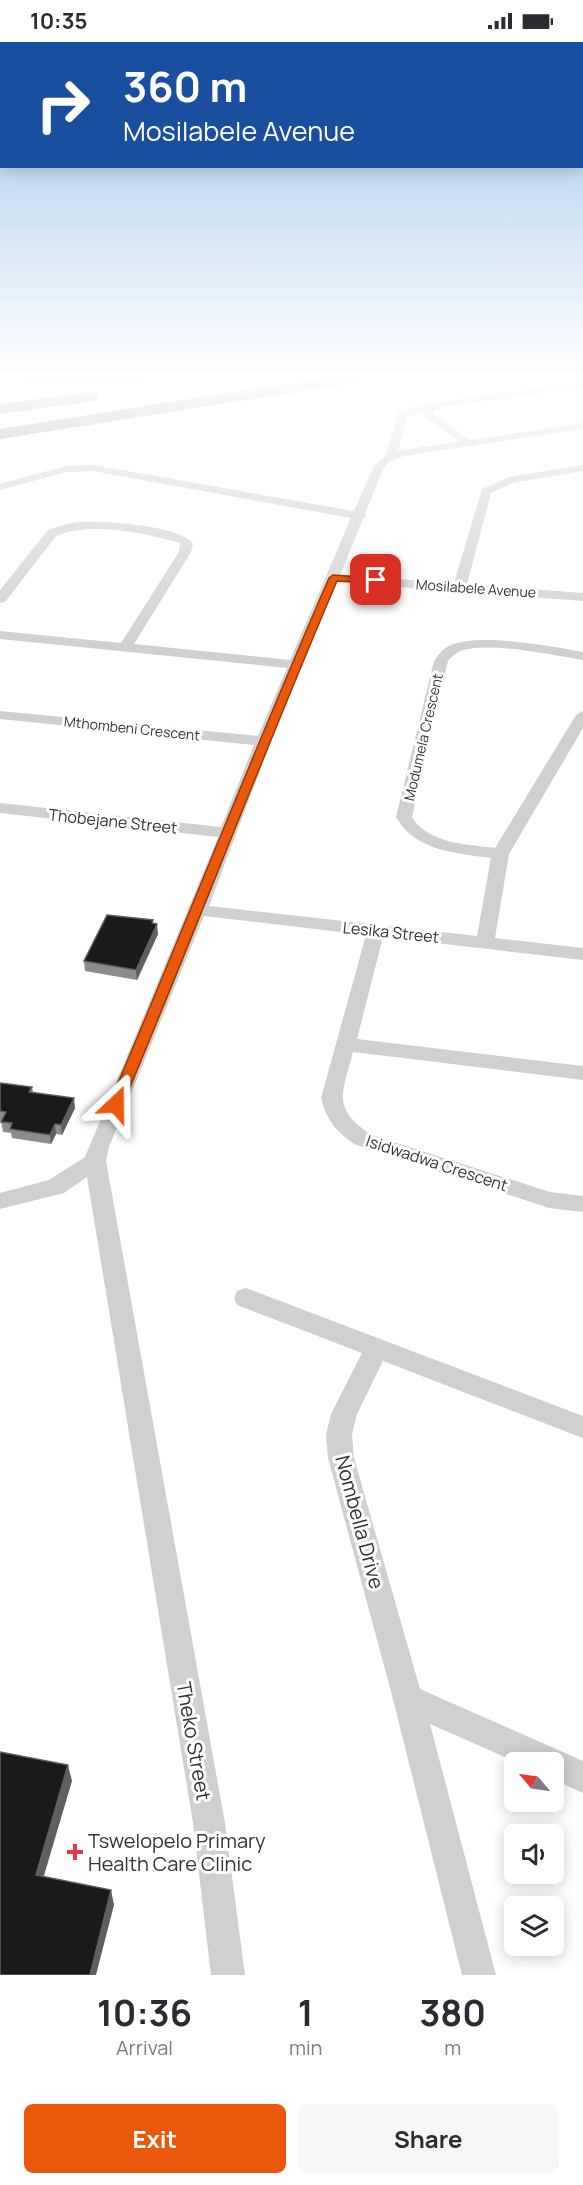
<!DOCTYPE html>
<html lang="en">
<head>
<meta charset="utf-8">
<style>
  body { margin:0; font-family:Manrope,sans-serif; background:#f7f7f7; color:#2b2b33; height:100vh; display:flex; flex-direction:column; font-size:22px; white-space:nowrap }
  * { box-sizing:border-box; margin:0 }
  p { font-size:20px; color:#7c7c81 }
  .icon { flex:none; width:33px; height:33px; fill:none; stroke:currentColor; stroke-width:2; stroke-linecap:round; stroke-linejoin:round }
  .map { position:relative; height:1933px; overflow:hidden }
  .details { display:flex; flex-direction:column; background:#fff; flex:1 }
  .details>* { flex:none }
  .guide { position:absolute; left:0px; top:0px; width:584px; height:126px; box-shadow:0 3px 15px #0003; background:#1a4fa0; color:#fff; overflow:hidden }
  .needle { width:39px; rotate:299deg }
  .tools { position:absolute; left:504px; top:1710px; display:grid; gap:12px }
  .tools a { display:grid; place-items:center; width:60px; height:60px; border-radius:9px; background:#fff; box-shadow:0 3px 15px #0003; font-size:30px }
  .pin { position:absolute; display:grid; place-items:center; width:51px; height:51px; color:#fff; margin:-26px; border-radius:12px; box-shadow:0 3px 9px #0006 }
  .me { position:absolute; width:66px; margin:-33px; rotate:23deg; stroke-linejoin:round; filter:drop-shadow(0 0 4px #0008) }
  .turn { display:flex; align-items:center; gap:21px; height:126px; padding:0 24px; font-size:27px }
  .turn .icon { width:78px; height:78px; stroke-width:2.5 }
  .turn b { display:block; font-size:42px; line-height:51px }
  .eta { display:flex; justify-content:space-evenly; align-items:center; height:102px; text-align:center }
  .eta b { font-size:36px; font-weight:700; line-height:42px }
  .primary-button { display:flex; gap:12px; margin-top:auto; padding:12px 24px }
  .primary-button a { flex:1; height:69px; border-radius:9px; background:#ea580c; color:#fff; font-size:24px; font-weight:700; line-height:69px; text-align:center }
  .primary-button a+a { background:#f7f7f7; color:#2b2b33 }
  .status { display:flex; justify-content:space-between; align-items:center; height:42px; padding:0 30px; background:#fff; direction:ltr }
  .status svg { height:16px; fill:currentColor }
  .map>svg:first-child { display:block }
</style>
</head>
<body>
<div class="status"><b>10:35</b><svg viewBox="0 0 49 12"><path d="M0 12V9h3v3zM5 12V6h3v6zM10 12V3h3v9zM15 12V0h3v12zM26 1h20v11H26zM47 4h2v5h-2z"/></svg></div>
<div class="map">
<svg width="583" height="1933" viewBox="0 0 583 1933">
  <rect width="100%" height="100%" fill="#fff"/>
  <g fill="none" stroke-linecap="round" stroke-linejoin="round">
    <g fill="#d0d0d0" fill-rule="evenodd">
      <path d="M583,340V346L443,365L431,370L470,398L583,381V387L404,414L390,419L384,425L365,472L366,474L363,477L340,533L454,541L482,447L509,435L583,423V429L512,441L491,451L467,542L583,551V559L336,540L271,699L209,864L477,894L491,816C455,811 415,809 396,775L434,619C439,612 443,606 451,603C481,591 550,604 583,610V618C553,613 491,600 463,608C457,610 452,614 448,619L412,775C428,802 467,802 495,806L576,673L583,669V686L509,812L495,896L583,906V918L383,895L357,997L583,1024V1038L353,1010C343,1050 330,1066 372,1093L550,1150L583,1154V1170L549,1166L356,1103C338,1092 326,1078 321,1056L366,893L204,874L109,1105L106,1119L225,1781L245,1933H211L193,1781L87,1135L64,1151L0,1167V1151L49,1138L85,1115L218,795L0,771V761L221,785L254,703L0,677V669L258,694L287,626L0,597V589L121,601L179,510L180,501C146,491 89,479 56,494L5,560L0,561V548L48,488C58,484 68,481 80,480C103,479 180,483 193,502L191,510L134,602L290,618L351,476L93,429L66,430L0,448V442L66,424L93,423L354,469L374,424L386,413L398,371L408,366L441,359ZM421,370L422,373L459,399L398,409L407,375Z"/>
      <polygon points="246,1246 583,1374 583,1396 383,1319 357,1372 352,1393 354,1416 420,1647 583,1719 583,1751 554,1738 554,1720 516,1720 430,1682 496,1933 462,1933 393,1657 328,1416 326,1393 331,1372 362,1311 237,1263 234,1256 237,1249"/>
    </g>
    <g fill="#9a9a9a" fill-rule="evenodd">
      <polygon points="20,336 152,336 144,341 28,341"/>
      <polygon points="322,336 363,336 355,341 0,397 0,387"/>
      <polygon points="90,350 96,351 98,355 96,359 0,372 0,362"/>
    </g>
  </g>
  <g fill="#8c8c8c">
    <polygon points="153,878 153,882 158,892 137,938 85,929 84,919"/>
    <polygon points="0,1041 32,1045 33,1050 75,1066 62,1093 56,1092 51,1102 12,1096 11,1091 3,1090 1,1079 0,1079"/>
  </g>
  <g fill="#5f5f5f">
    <polygon points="157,882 158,892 137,938 136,928"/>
    <polygon points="74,1056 75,1066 62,1093 61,1083"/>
    <polygon points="55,1082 56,1092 51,1102 50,1093"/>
    <polygon points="68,1723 72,1739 40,1847 36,1833"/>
    <polygon points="111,1848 114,1863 96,1933 90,1933"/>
  </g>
  <g fill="#1a1a1a" stroke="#5f5f5f" stroke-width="1.5">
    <polygon points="107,873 153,878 152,881 157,882 136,928 84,919"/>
    <polygon points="0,1041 32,1045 29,1050 74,1056 61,1083 55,1082 50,1093 10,1087 12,1081 1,1080 6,1070 0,1069"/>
    <polygon points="0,1710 68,1723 36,1833 111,1848 90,1933 0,1933"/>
  </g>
  <linearGradient id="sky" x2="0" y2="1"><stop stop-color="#9ec6ea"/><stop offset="0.55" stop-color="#fff"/><stop offset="1" stop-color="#fff" stop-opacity="0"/></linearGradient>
  <rect width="583" height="607" fill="url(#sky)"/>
  <path fill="#ea580c" stroke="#983908" stroke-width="1.5" d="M333,533L376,536L380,538L376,541L337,539C263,712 196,888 123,1062L121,1065H111L109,1062C184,887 253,710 329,536Z"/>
  <path fill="#e63946" stroke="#fff" stroke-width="2" d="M72 1801h6v6h6v6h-6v6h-6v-6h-6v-6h6z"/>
  <g text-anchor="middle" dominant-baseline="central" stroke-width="6" stroke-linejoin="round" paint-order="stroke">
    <g font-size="14" fill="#333" stroke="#fff">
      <text transform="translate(476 546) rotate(4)">Mosilabele Avenue</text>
      <text transform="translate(132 686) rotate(6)">Mthombeni Crescent</text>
      <text transform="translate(423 695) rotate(-77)">Modumela Crescent</text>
    </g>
    <g font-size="16" fill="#333" stroke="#fff">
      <text transform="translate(113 779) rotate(6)">Thobejane Street</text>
      <text transform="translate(391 890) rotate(6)">Lesika Street</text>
      <text transform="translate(437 1121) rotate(18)">Isidwadwa Crescent</text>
    </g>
    <g font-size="20" fill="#333" stroke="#fff">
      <text transform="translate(360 1480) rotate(75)">Nombella Drive</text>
      <text transform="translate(194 1699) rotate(80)">Theko Street</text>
    </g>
    <g font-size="20" fill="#333" stroke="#fff" text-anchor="start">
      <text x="88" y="1798">Tswelopelo Primary<tspan x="88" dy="23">Health Care Clinic</tspan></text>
    </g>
  </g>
</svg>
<div class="tools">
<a><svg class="needle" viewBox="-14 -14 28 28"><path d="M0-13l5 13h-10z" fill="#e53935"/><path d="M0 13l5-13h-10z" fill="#7c7c81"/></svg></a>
<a><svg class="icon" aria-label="sound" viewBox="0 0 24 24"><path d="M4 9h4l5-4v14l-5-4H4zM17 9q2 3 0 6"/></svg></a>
<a><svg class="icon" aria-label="layers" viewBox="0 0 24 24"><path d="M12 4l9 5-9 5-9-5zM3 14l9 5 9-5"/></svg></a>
</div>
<div class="pin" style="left:376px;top:538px;background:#d93025"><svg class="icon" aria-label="arrive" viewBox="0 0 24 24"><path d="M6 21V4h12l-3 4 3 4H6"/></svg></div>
<svg class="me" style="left:116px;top:1062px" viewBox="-20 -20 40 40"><path d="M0-17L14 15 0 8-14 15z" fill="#ea580c" stroke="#fff" stroke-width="4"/></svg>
<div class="guide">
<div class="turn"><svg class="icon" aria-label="right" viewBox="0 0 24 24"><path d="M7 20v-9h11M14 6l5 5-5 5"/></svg><div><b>360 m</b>Mosilabele Avenue</div></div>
</div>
</div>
<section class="details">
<div class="eta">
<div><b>10:36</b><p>Arrival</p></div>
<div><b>1</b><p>min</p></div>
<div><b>380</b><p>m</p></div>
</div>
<div class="primary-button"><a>Exit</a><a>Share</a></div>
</section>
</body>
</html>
